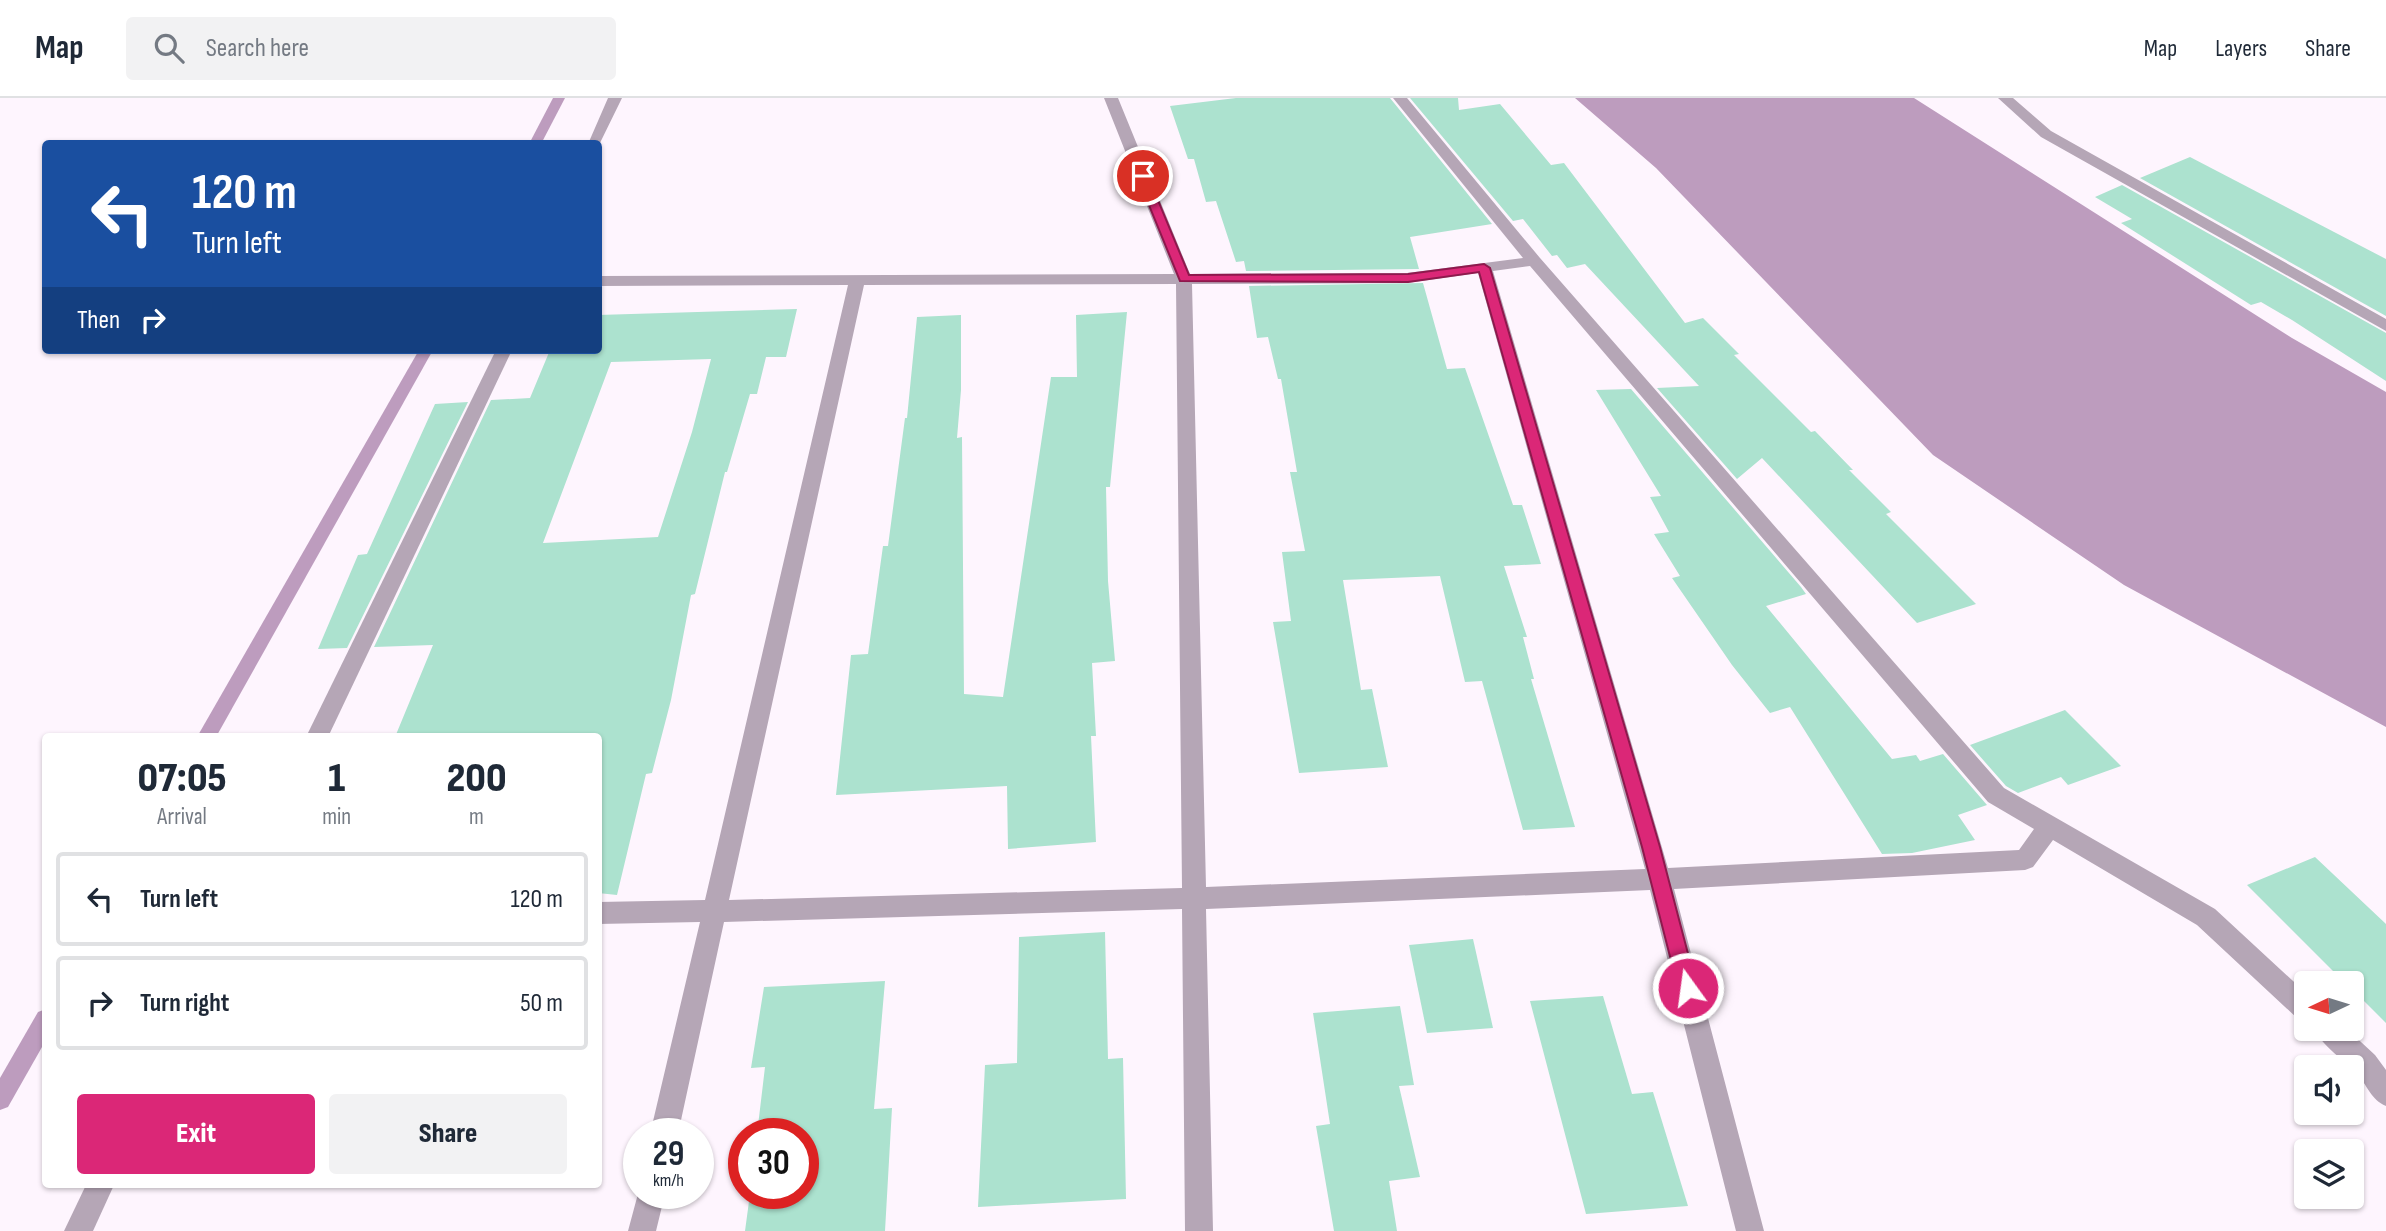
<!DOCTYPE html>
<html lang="en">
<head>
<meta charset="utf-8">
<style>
  body { margin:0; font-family:"Sofia Sans Condensed",sans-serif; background:#f2f2f3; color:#1f2937; height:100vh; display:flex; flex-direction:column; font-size:26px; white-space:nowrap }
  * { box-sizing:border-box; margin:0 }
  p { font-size:23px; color:#747a83 }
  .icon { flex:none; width:38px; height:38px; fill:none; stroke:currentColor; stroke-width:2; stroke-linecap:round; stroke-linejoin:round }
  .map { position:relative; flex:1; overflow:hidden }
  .details { position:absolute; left:42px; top:635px; width:560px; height:455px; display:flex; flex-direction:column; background:#fff; border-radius:7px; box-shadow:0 2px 5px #0004 }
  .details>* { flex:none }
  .top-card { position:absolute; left:42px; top:42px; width:560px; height:214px; border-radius:7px; box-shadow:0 2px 5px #0004; background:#1a4fa0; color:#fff; overflow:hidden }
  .needle { width:46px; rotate:266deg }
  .fabs { position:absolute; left:2294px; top:873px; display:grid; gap:14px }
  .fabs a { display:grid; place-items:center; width:70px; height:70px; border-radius:7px; background:#fff; box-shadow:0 2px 5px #0004; font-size:35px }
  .speed { position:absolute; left:623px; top:1020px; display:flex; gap:14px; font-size:35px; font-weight:700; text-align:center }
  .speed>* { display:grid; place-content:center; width:91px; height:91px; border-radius:50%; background:#fff; box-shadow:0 2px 5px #0004; line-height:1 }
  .speed small { font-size:18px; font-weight:400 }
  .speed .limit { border:10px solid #d22; background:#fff; color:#111 }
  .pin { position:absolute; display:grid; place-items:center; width:60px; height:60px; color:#fff; margin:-30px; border:4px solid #fff; border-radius:50%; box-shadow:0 2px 7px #0007 }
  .me { position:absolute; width:77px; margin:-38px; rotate:346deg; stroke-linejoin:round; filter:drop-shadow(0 0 5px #0008) }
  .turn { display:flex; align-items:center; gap:24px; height:147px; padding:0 35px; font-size:32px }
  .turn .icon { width:91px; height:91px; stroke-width:2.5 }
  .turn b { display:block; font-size:49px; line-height:60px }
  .then { display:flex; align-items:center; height:66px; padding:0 35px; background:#0003; gap:14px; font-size:26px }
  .eta { display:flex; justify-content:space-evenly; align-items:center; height:119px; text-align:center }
  .eta b { font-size:42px; font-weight:800; line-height:49px }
  .button { display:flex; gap:14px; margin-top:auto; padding:14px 35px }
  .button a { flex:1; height:80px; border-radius:7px; background:#db2777; color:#fff; font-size:28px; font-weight:800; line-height:80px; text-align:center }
  .button a+a { background:#f2f2f3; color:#1f2937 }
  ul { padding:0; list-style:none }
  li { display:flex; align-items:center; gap:21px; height:94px; margin:0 14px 10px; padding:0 21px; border:4px solid #e0e1e3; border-radius:7px }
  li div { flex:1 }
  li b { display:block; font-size:26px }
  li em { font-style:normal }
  header { display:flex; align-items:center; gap:42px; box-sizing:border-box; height:98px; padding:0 35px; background:#fff; border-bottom:2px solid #e0e1e3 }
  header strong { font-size:33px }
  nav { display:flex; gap:38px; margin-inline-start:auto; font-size:24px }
  .search { width:490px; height:63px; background:#f2f2f3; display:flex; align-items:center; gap:18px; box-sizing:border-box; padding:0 24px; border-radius:7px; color:#747a83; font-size:26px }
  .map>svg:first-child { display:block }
</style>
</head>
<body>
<header>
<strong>Map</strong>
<div class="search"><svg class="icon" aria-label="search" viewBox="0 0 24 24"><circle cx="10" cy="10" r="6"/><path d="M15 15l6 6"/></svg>Search here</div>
<nav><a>Map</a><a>Layers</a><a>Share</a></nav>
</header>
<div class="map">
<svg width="2386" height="1133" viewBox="0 0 2386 1133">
  <rect width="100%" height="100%" fill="#fef5fe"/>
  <polygon fill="#bd9cbe" points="1575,0 1914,0 2292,240 2386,294 2386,629 2124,487 1933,357 1656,70"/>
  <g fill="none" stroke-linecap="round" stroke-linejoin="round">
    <g fill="#bd9cbe" fill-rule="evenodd">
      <polygon points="553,0 565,0 541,46 529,46"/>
      <polygon points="419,252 433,252 216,639 197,639"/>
      <polygon points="46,911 46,942 8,1009 0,1012 0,980 38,914"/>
    </g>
  </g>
  <g fill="#ace2cf" fill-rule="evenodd">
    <polygon points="1236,0 1390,0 1492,126 1410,139 1419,171 1246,173 1244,163 1236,164 1216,103 1206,104 1194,61 1188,61 1170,8"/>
    <polygon points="1410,0 1458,0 1459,12 1500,6 1551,67 1564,65 1685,225 1703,220 1739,256 1734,257 1811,334 1815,333 1853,372 1849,372 1891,414 1886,416 1976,506 1917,525 1762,360 1737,381 1657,290 1699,288 1585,166 1567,170 1557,157 1552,158 1523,121 1513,123"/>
    <polygon points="2190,59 2386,161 2386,218 2140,80"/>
    <polygon points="2122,87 2386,235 2386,283 2292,222 2261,204 2251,207 2121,125 2132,121 2095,99"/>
    <polygon points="1423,185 1447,271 1465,270 1513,407 1522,407 1541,466 1504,468 1527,539 1523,539 1534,581 1531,581 1575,729 1523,732 1482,583 1465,584 1440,478 1343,482 1361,592 1372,591 1388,669 1299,675 1273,524 1291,523 1282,454 1305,453 1290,374 1297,374 1281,281 1278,281 1268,239 1257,240 1249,188"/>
    <path d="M797,211L786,259H766L757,296H750L727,374H725L695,496L691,497L671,602L652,675L646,676L617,797L598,795V639H395L433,547L374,549L491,302L530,300L550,252H598V217ZM711,261L692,334L658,439L543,445L611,264Z"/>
    <polygon points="1127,214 1110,389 1106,389 1108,483 1115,563 1092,565 1096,638 1091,638 1096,744 1008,751 1007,688 836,697 851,557 868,556 883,448 888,448 905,320 907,320 917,219 961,217 961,292 957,340 962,339 964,596 1003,599 1051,279 1077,279 1076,217"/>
    <polygon points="1631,291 1801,489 1806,496 1766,508 1892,661 1916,657 1920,663 1943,656 1987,707 1958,717 1975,742 1912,755 1882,756 1790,609 1770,615 1732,567 1672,480 1680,478 1654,436 1669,434 1650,399 1661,398 1596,292"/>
    <polygon points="468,304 347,550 318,551 358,457 367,456 435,306"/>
    <polygon points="2065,612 2121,668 2068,687 2061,679 2018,695 2006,688 1970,647"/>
    <polygon points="2315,759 2386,826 2386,925 2352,891 2352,886 2346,886 2247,787"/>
    <polygon points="1105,834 1108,961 1123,960 1126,1101 978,1109 985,967 1017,965 1019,839"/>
    <polygon points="1473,841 1493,930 1427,935 1409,847"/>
    <polygon points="885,883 874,1011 892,1010 885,1133 745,1133 750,1096 803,1096 803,1036 757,1036 765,969 751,970 764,889"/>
    <polygon points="1603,898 1632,996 1653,994 1688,1108 1586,1116 1530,903"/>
    <polygon points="1400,908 1414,987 1399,988 1420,1079 1389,1083 1397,1133 1334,1133 1316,1028 1330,1026 1313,915"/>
  </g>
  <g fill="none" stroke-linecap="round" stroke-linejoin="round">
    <g fill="#b5a6b6" fill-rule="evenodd">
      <polygon points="608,0 622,0 598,49 598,46 588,46"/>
      <path d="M1104,0H1118L1190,176L1407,175L1523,160L1393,0H1407L1540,160L2004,690L2215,811L2306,895V923L2297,920L2197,827L2053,742L2033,769L2025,772L1674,791L1764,1133H1736L1650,792L1206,811L1213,1133H1185L1182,811L724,824L678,1036H650L700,824L598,826V804L705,802L848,187L598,188V178L1174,176ZM1530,168L1988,704L2034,731L2019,752L1668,770L1493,173ZM1478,175L1645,771L1206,789L1192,186L1407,185ZM1176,186L1182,790L729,802L864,187Z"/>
      <polygon points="1998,0 2013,0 2051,33 2386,221 2386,233 2041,39"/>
      <polygon points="496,252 512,252 328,639 306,639"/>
      <path d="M2315,931H2347L2375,957L2386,972V1008C2371,1002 2367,987 2357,975C2344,961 2323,950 2315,931Z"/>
      <polygon points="86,1087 114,1087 93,1133 64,1133"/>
      <polygon points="639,1092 639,1096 665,1096 656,1133 628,1133"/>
    </g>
  </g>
  <polygon fill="#db2777" stroke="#8e194d" stroke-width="2" points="1143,74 1148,78 1189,177 1408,176 1484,166 1490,170 1660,749 1697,890 1694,896 1688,899 1681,896 1678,890 1642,749 1479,174 1408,184 1180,183 1137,78"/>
</svg>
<div class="fabs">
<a><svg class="needle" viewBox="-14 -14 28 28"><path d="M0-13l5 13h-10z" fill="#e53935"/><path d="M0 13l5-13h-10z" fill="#747a83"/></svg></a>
<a><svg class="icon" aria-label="sound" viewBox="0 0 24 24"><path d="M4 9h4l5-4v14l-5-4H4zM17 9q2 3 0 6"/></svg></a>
<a><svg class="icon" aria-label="layers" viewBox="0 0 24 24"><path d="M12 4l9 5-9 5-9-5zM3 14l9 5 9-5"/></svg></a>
</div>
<div class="speed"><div>29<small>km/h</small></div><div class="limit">30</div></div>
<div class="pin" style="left:1143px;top:78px;background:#d93025"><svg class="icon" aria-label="arrive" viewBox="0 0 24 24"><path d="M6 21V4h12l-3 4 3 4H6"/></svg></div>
<svg class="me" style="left:1688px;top:890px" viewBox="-20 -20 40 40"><circle r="17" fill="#db2777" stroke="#fff" stroke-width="3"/><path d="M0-11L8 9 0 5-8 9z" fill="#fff"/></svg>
<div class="top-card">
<div class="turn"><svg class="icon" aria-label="left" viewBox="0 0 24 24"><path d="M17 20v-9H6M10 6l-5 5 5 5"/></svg><div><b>120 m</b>Turn left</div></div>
<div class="then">Then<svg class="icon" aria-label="right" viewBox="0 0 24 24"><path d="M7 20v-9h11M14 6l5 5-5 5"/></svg></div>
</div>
<section class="details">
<div class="eta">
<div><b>07:05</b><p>Arrival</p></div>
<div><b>1</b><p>min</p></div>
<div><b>200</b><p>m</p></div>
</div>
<ul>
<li><svg class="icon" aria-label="left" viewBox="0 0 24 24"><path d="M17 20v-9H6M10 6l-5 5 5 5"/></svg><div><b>Turn left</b></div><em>120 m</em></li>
<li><svg class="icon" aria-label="right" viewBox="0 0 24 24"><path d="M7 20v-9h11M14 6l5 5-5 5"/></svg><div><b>Turn right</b></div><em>50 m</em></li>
</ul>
<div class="button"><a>Exit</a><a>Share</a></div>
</section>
</div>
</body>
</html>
